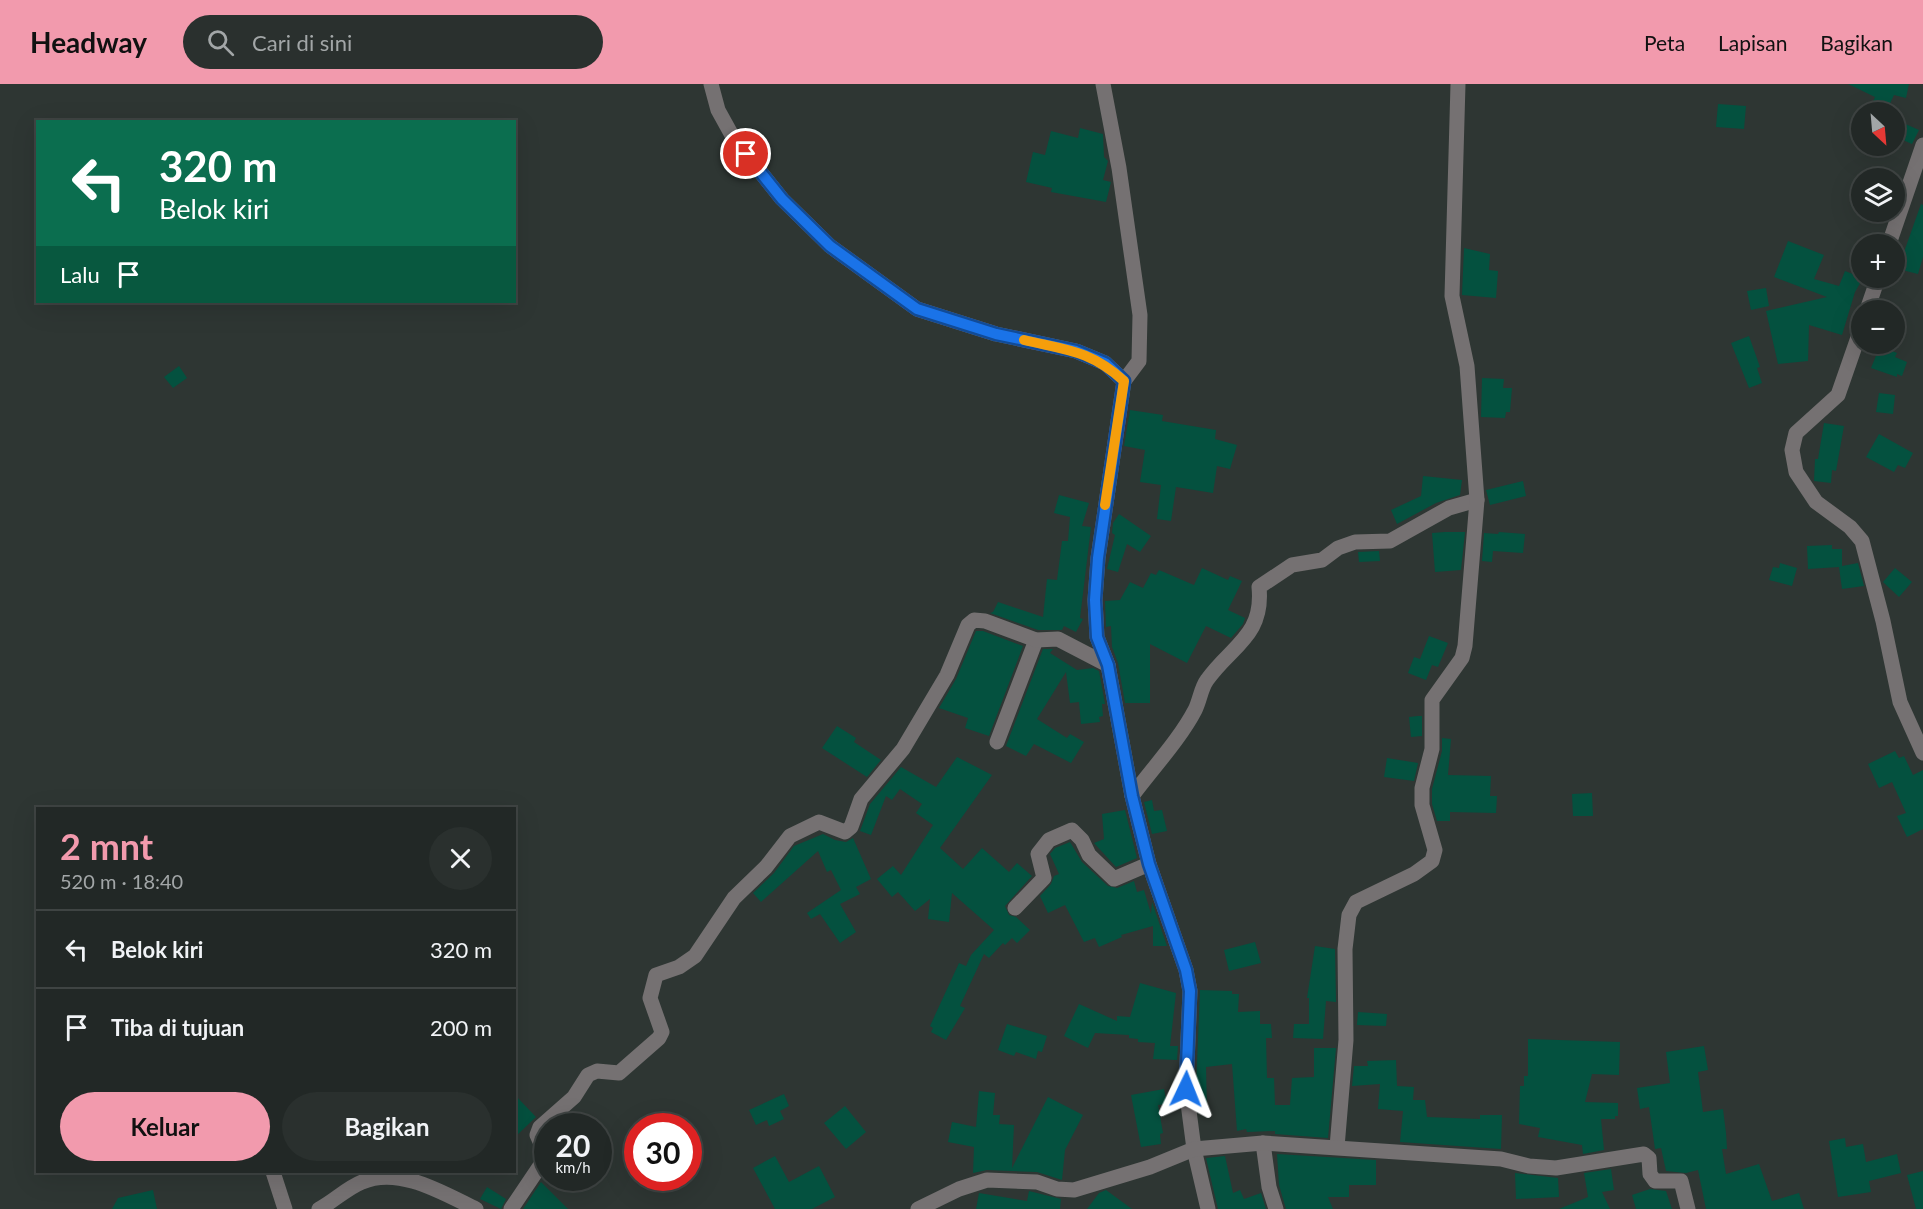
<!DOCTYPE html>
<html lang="id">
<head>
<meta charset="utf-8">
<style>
  body { margin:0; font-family:Lato,sans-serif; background:#2a302e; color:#f1f3f6; height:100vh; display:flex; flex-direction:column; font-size:22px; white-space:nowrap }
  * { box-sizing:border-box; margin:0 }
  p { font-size:20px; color:#a2a6a7 }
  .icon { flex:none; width:33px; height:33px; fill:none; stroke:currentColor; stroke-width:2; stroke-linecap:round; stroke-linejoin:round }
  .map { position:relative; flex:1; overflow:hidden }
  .sheet { position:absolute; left:36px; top:723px; width:480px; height:366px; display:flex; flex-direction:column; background:#222826; border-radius:0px; box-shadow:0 6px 24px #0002,0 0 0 2px #3f4443 }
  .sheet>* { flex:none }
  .top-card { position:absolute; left:36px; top:36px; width:480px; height:183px; border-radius:0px; box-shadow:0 6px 24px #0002,0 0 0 2px #3f4443; background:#0b6e4f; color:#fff; overflow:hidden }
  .needle { width:39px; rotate:154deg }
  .fabs { position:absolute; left:1851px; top:18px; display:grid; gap:12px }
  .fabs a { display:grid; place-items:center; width:54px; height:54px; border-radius:50%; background:#222826; box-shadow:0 6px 24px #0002,0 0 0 2px #3f4443; font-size:30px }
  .speed { position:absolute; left:534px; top:1029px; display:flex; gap:12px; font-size:30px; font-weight:700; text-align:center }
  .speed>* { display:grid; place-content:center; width:78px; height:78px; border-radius:50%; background:#222826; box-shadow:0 6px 24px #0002,0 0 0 2px #3f4443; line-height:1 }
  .speed small { font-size:15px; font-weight:400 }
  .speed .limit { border:9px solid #d22; background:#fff; color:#111 }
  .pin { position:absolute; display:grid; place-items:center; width:51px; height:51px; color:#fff; margin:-26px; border:3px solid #fff; border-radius:50%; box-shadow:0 2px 6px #0007 }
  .me { position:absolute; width:66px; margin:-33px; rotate:2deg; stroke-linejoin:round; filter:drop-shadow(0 0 4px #0008) }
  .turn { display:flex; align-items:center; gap:21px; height:126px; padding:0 24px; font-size:27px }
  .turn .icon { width:78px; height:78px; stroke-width:2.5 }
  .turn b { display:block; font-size:42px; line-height:51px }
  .then { display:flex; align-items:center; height:57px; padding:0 24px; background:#0003; gap:12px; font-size:22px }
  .round { display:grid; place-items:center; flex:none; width:63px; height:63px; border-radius:32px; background:#2a302e }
  .head { display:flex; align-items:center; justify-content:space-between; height:102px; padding:0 24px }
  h1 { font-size:36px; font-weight:700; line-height:45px; color:#f29aad }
  .primary-button { display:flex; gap:12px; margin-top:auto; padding:12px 24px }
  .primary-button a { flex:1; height:69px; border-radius:36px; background:#f29aad; color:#111; font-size:24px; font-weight:700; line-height:69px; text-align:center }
  .primary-button a+a { background:#2a302e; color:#f1f3f6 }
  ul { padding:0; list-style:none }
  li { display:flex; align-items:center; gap:18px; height:78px; padding:0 24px; border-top:2px solid #3f4443 }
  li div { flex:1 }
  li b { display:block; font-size:22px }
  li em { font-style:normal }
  header { display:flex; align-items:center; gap:36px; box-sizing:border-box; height:84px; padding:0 30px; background:#f29aad; color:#111 }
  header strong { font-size:28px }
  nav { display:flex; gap:33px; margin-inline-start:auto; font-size:21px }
  .search { width:420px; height:54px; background:#2a302e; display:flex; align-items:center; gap:15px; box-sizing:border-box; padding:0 21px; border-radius:33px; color:#a2a6a7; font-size:22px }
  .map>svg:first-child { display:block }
</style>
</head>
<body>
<header>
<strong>Headway</strong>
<div class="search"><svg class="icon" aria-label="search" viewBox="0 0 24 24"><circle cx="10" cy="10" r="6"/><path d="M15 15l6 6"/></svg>Cari di sini</div>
<nav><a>Peta</a><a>Lapisan</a><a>Bagikan</a></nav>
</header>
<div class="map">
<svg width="1923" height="1125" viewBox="0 0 1923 1125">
  <rect width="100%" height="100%" fill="#2e3633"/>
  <g fill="#04513f">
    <polygon points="1848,0 1909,0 1906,14 1894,11 1886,28 1868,28 1875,13"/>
    <polygon points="1718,20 1746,22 1744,45 1716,43"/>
    <polygon points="1894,35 1919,46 1912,60 1894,52"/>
    <polygon points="1080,44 1103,50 1104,73 1108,77 1103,96 1111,98 1106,118 1051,108 1052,104 1026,98 1033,68 1045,71 1051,47 1078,54"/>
    <polygon points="1921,120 1923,121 1923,173 1918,190 1898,185"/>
    <polygon points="1788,157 1824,171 1814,195 1839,202 1845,187 1863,194 1855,208 1842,251 1809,241 1808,277 1778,280 1766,227 1827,213 1774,193"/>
    <polygon points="1464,164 1490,170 1489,186 1498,187 1496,214 1462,211"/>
    <polygon points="1766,204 1769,222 1751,226 1747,207"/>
    <polygon points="1749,252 1760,283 1757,284 1762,299 1749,304 1731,259"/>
    <polygon points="1880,262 1897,269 1895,273 1907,278 1902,292 1897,290 1897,293 1871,284"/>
    <polygon points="179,282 187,294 173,304 164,293"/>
    <polygon points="1482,294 1504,295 1503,304 1512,304 1510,328 1506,328 1505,334 1481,333"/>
    <polygon points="1879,309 1895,311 1893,330 1876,328"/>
    <polygon points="1130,326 1163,331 1162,337 1216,346 1215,355 1237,361 1230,385 1217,382 1213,409 1176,403 1171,437 1157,435 1161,401 1140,398 1145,366 1124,362"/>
    <polygon points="1824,339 1844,342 1836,387 1832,386 1831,399 1814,397 1815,375 1818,375"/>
    <polygon points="1879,350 1913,369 1905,384 1898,381 1894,388 1866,373"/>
    <polygon points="1423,392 1462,396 1460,411 1436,419 1397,440 1391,426 1421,412"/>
    <polygon points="1523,397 1526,412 1490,421 1486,406"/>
    <polygon points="1059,411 1089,419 1082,442 1091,443 1080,534 1083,535 1076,548 1064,542 1062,546 1038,546 990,529 993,528 998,518 1043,533 1047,495 1057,496 1062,457 1068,457 1070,433 1054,429"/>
    <polygon points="1119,430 1151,452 1140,468 1127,460 1118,488 1107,485 1115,451 1112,449 1113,439"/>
    <polygon points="1445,448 1465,448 1461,486 1435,488 1432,449"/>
    <polygon points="1499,448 1525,450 1523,469 1493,467 1492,478 1482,477 1484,449 1498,450"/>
    <polygon points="1832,461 1832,465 1842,465 1842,482 1858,479 1864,502 1842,505 1839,483 1808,485 1807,462"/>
    <polygon points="1379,467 1380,477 1359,478 1358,468"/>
    <polygon points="1780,479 1797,484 1792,502 1769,496 1773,483 1779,484"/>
    <polygon points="1202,484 1228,496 1230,492 1242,497 1228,526 1245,534 1243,540 1231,554 1206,542 1187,579 1150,560 1150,619 1125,619 1118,579 1112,563 1111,542 1106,543 1105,517 1120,516 1130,498 1143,504 1151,489 1156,491 1159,486 1194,501"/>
    <polygon points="1895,484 1912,498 1899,513 1883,498"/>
    <polygon points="976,547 983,547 1023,562 989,652 965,644 968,634 939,624 956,595"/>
    <polygon points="1429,552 1448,559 1438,583 1432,581 1426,596 1408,589 1414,573 1420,575"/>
    <polygon points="1043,565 1053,565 1050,569 1077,586 1093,584 1099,587 1105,620 1102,620 1103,632 1099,633 1100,638 1081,640 1079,618 1070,619 1066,588 1037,635 1067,654 1070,650 1084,658 1071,679 1034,660 1026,672 1006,662"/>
    <polygon points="1418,632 1422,632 1422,652 1411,653 1409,633"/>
    <polygon points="837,642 856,654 854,658 881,676 867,693 822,664"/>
    <polygon points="1442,654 1451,655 1448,691 1491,692 1490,712 1497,712 1496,729 1450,728 1450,737 1437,737 1432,720 1432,705 1442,667"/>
    <polygon points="1895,667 1899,674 1904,672 1913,691 1923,686 1923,745 1907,753 1897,732 1906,729 1892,698 1879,704 1868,680"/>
    <polygon points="957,673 992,691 940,764 963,785 982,764 1009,788 1017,779 1032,792 1005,822 1009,831 1016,833 1030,846 1017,859 1012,854 1005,861 1003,859 989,874 984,870 960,922 965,924 946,956 931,948 933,944 930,942 959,879 966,882 971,871 994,846 952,809 949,838 928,835 930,815 915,827 898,808 892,813 877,795 893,782 901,791 933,741 916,729 922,720 900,705 892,716 886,712 871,751 860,747 870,720 901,683 936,703"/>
    <polygon points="1387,674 1418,679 1414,697 1384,693"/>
    <polygon points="1592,709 1593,732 1573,732 1572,710"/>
    <polygon points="1152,716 1154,727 1162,726 1167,747 1152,750 1144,718"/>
    <polygon points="1125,726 1137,774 1116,783 1094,759 1104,755 1102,730"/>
    <polygon points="823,750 835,756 846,758 853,754 871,795 856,803 860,810 840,820 856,848 840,859 820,830 811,835 807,829 841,806 831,786 827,788 818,767 761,818 753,809 774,789 794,762"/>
    <polygon points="1070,758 1082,778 1108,802 1117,804 1134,797 1137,808 1144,806 1151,830 1152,818 1167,862 1153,862 1153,842 1121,851 1122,853 1099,863 1095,854 1084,858 1065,821 1048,829 1040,812 1051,800 1054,792 1059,790 1050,770 1055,764"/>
    <polygon points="1255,858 1261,879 1229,887 1224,866"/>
    <polygon points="1315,862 1335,865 1336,918 1326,917 1323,955 1293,954 1294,940 1309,940 1309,914 1307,914"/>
    <polygon points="1140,899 1176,909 1170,962 1178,962 1177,976 1153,975 1155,959 1138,958 1138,955 1129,954 1129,951 1095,949 1088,964 1064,952 1079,920 1117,937 1117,932 1130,933"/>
    <polygon points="1200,906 1232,907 1232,910 1239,910 1238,928 1260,927 1260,940 1271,940 1272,954 1266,954 1267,994 1274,994 1275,1021 1290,1021 1292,994 1314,993 1314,964 1336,964 1328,1054 1275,1050 1275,1047 1247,1048 1246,1045 1237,1047 1232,980 1206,983 1207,1028 1199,1028 1196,1004"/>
    <polygon points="1358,928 1387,930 1386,942 1357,941"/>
    <polygon points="1007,940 1047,952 1042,968 1038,967 1036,975 1016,968 1014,972 998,966"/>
    <polygon points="1528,955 1620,958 1619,991 1592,990 1585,1018 1618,1019 1618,1032 1615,1032 1615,1035 1601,1035 1604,1066 1583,1070 1582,1061 1538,1053 1540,1044 1519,1040 1520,1002 1524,1002 1524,992 1528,992"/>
    <polygon points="1704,962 1708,986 1698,988 1703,1028 1723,1025 1726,1049 1727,1065 1722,1065 1726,1090 1759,1080 1772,1117 1799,1109 1804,1125 1706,1125 1698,1086 1686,1089 1666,1087 1661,1064 1655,1065 1649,1023 1640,1025 1637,1004 1670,999 1666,968"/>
    <polygon points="1396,976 1397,1002 1414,1003 1413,1016 1425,1016 1427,1033 1480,1035 1480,1031 1502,1031 1501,1065 1400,1058 1403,1027 1378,1025 1380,1000 1352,1002 1354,982 1368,982 1367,977"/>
    <polygon points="1164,1005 1167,1020 1158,1021 1163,1049 1160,1050 1161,1060 1141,1063 1131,1011"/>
    <polygon points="979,1007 995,1009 993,1031 1000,1031 999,1040 1014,1041 1012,1084 1048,1013 1083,1031 1065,1066 1062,1096 1037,1088 987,1086 973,1089 974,1063 948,1058 952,1038 976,1043"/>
    <polygon points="514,1010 536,1033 514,1054"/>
    <polygon points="784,1010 789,1022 780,1027 784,1035 769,1042 767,1036 756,1041 749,1026"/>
    <polygon points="845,1022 866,1048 846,1065 824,1039"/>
    <polygon points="1845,1054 1846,1063 1863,1060 1866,1078 1897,1070 1901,1089 1869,1097 1871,1108 1838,1113 1829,1057"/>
    <polygon points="1277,1070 1376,1076 1376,1101 1349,1101 1349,1113 1328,1113 1333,1125 1286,1125 1279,1101"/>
    <polygon points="775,1072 789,1098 819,1082 835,1113 812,1125 775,1125 753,1084"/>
    <polygon points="1225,1072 1233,1109 1240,1106 1244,1115 1261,1109 1266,1125 1218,1125 1206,1074"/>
    <polygon points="1611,1085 1614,1106 1602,1108 1610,1125 1559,1125 1588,1113 1584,1089"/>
    <polygon points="1923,1087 1923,1125 1916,1125 1907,1091"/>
    <polygon points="1515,1089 1558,1094 1559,1113 1516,1115"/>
    <polygon points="541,1098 568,1125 523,1125"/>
    <polygon points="487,1103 506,1115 501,1125 480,1115"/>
    <polygon points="1650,1105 1666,1107 1672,1125 1636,1125 1632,1111"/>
    <polygon points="153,1106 157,1125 112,1125 118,1114"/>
    <polygon points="1106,1106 1132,1125 1087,1125 1099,1109"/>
    <polygon points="1029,1107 1061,1115 1060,1125 976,1125 979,1109 1027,1117"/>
  </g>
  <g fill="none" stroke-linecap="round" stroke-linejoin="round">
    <g stroke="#757172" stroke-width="15">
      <polyline points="711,0 718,26 734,55 782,115 830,162 917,225 996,250 1076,267 1105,279 1124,297 1098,474 1095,516 1097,553 1108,581 1132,712 1149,780 1186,886 1190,907 1186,1004 1194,1065 1208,1125"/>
      <polyline points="1103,0 1119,84 1140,231 1139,277 1124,297"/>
      <polyline points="1889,160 1923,61"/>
      <polyline points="1867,226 1878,194"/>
      <polyline points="1862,242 1838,311 1796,349 1792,366 1796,388 1816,418 1850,443 1862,457 1883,537 1900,618 1923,669"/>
      <polyline points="997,658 1036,556"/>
      <path d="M1132,712C1152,685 1180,655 1195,626C1200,616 1201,604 1207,596C1231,562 1264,552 1259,503L1292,481L1322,476L1338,464L1355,458L1390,457L1449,424L1477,416"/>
      <polyline points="1015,824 1044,794 1038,770 1049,756 1072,746 1082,756 1089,771 1114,795 1149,780"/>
      <polyline points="1263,1059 1269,1103 1276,1125"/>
      <polyline points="1337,1063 1346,956 1345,865 1349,831 1356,818 1414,790 1432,777 1435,766 1422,721 1422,704 1432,665 1432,616 1462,574 1465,562 1477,416 1467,282 1452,212 1458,0"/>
      <polyline points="273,1088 285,1125"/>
      <path d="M319,1125C334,1117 347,1104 362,1098C399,1082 443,1109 476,1125"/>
      <polyline points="511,1125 544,1076 546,1071 537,1051 540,1043 574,1013 588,991 597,987 619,989 659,954 662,948 650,914 656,891 679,883 695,872 734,814 766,783 790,752 819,738 845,748 851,743 861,715 903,665 947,591 968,541 974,536 985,537 1036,556 1058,555 1108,581"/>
      <polyline points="918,1125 959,1105 987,1096 1037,1098 1057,1105 1074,1106 1150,1083 1194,1065 1263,1059 1501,1075 1529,1082 1556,1084 1644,1070 1649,1074 1650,1090 1655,1097 1681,1097 1688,1125"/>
    </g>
  </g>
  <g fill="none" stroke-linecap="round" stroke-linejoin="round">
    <g stroke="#114b97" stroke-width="15">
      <polyline id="route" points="746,70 782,115 830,162 917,225 996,250 1076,267 1105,279 1124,297 1098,474 1095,516 1097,553 1108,581 1132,712 1149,780 1186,886 1190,907 1186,1005"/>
    </g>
    <use href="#route" stroke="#1a73e8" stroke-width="10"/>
    <path stroke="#f59e0b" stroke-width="10" d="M1024,256C1066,266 1090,266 1124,297L1105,421"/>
  </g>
</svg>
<div class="fabs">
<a><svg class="needle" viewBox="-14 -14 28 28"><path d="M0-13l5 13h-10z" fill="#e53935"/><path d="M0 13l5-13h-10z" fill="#a2a6a7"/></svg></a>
<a><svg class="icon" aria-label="layers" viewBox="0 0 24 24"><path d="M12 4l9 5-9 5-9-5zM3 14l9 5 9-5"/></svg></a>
<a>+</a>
<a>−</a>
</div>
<div class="speed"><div>20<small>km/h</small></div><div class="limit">30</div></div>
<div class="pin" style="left:746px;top:70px;background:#d93025"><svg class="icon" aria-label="arrive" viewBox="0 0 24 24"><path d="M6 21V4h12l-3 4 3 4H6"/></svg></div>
<svg class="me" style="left:1186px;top:1005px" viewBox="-20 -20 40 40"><path d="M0-17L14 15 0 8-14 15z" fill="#1a73e8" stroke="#fff" stroke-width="4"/></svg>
<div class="top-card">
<div class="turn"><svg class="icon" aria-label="left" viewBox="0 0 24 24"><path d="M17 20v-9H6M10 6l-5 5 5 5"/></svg><div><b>320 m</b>Belok kiri</div></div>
<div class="then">Lalu<svg class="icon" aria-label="arrive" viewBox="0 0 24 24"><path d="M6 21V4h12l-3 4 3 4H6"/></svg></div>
</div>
<section class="sheet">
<div class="head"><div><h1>2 mnt</h1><p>520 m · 18:40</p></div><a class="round"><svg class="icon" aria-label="close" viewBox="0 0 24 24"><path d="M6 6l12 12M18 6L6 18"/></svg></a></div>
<ul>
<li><svg class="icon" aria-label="left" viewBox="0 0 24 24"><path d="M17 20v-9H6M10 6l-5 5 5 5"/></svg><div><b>Belok kiri</b></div><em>320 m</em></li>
<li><svg class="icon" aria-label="arrive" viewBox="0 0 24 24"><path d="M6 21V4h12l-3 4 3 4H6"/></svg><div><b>Tiba di tujuan</b></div><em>200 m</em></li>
</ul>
<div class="primary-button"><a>Keluar</a><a>Bagikan</a></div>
</section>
</div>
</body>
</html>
